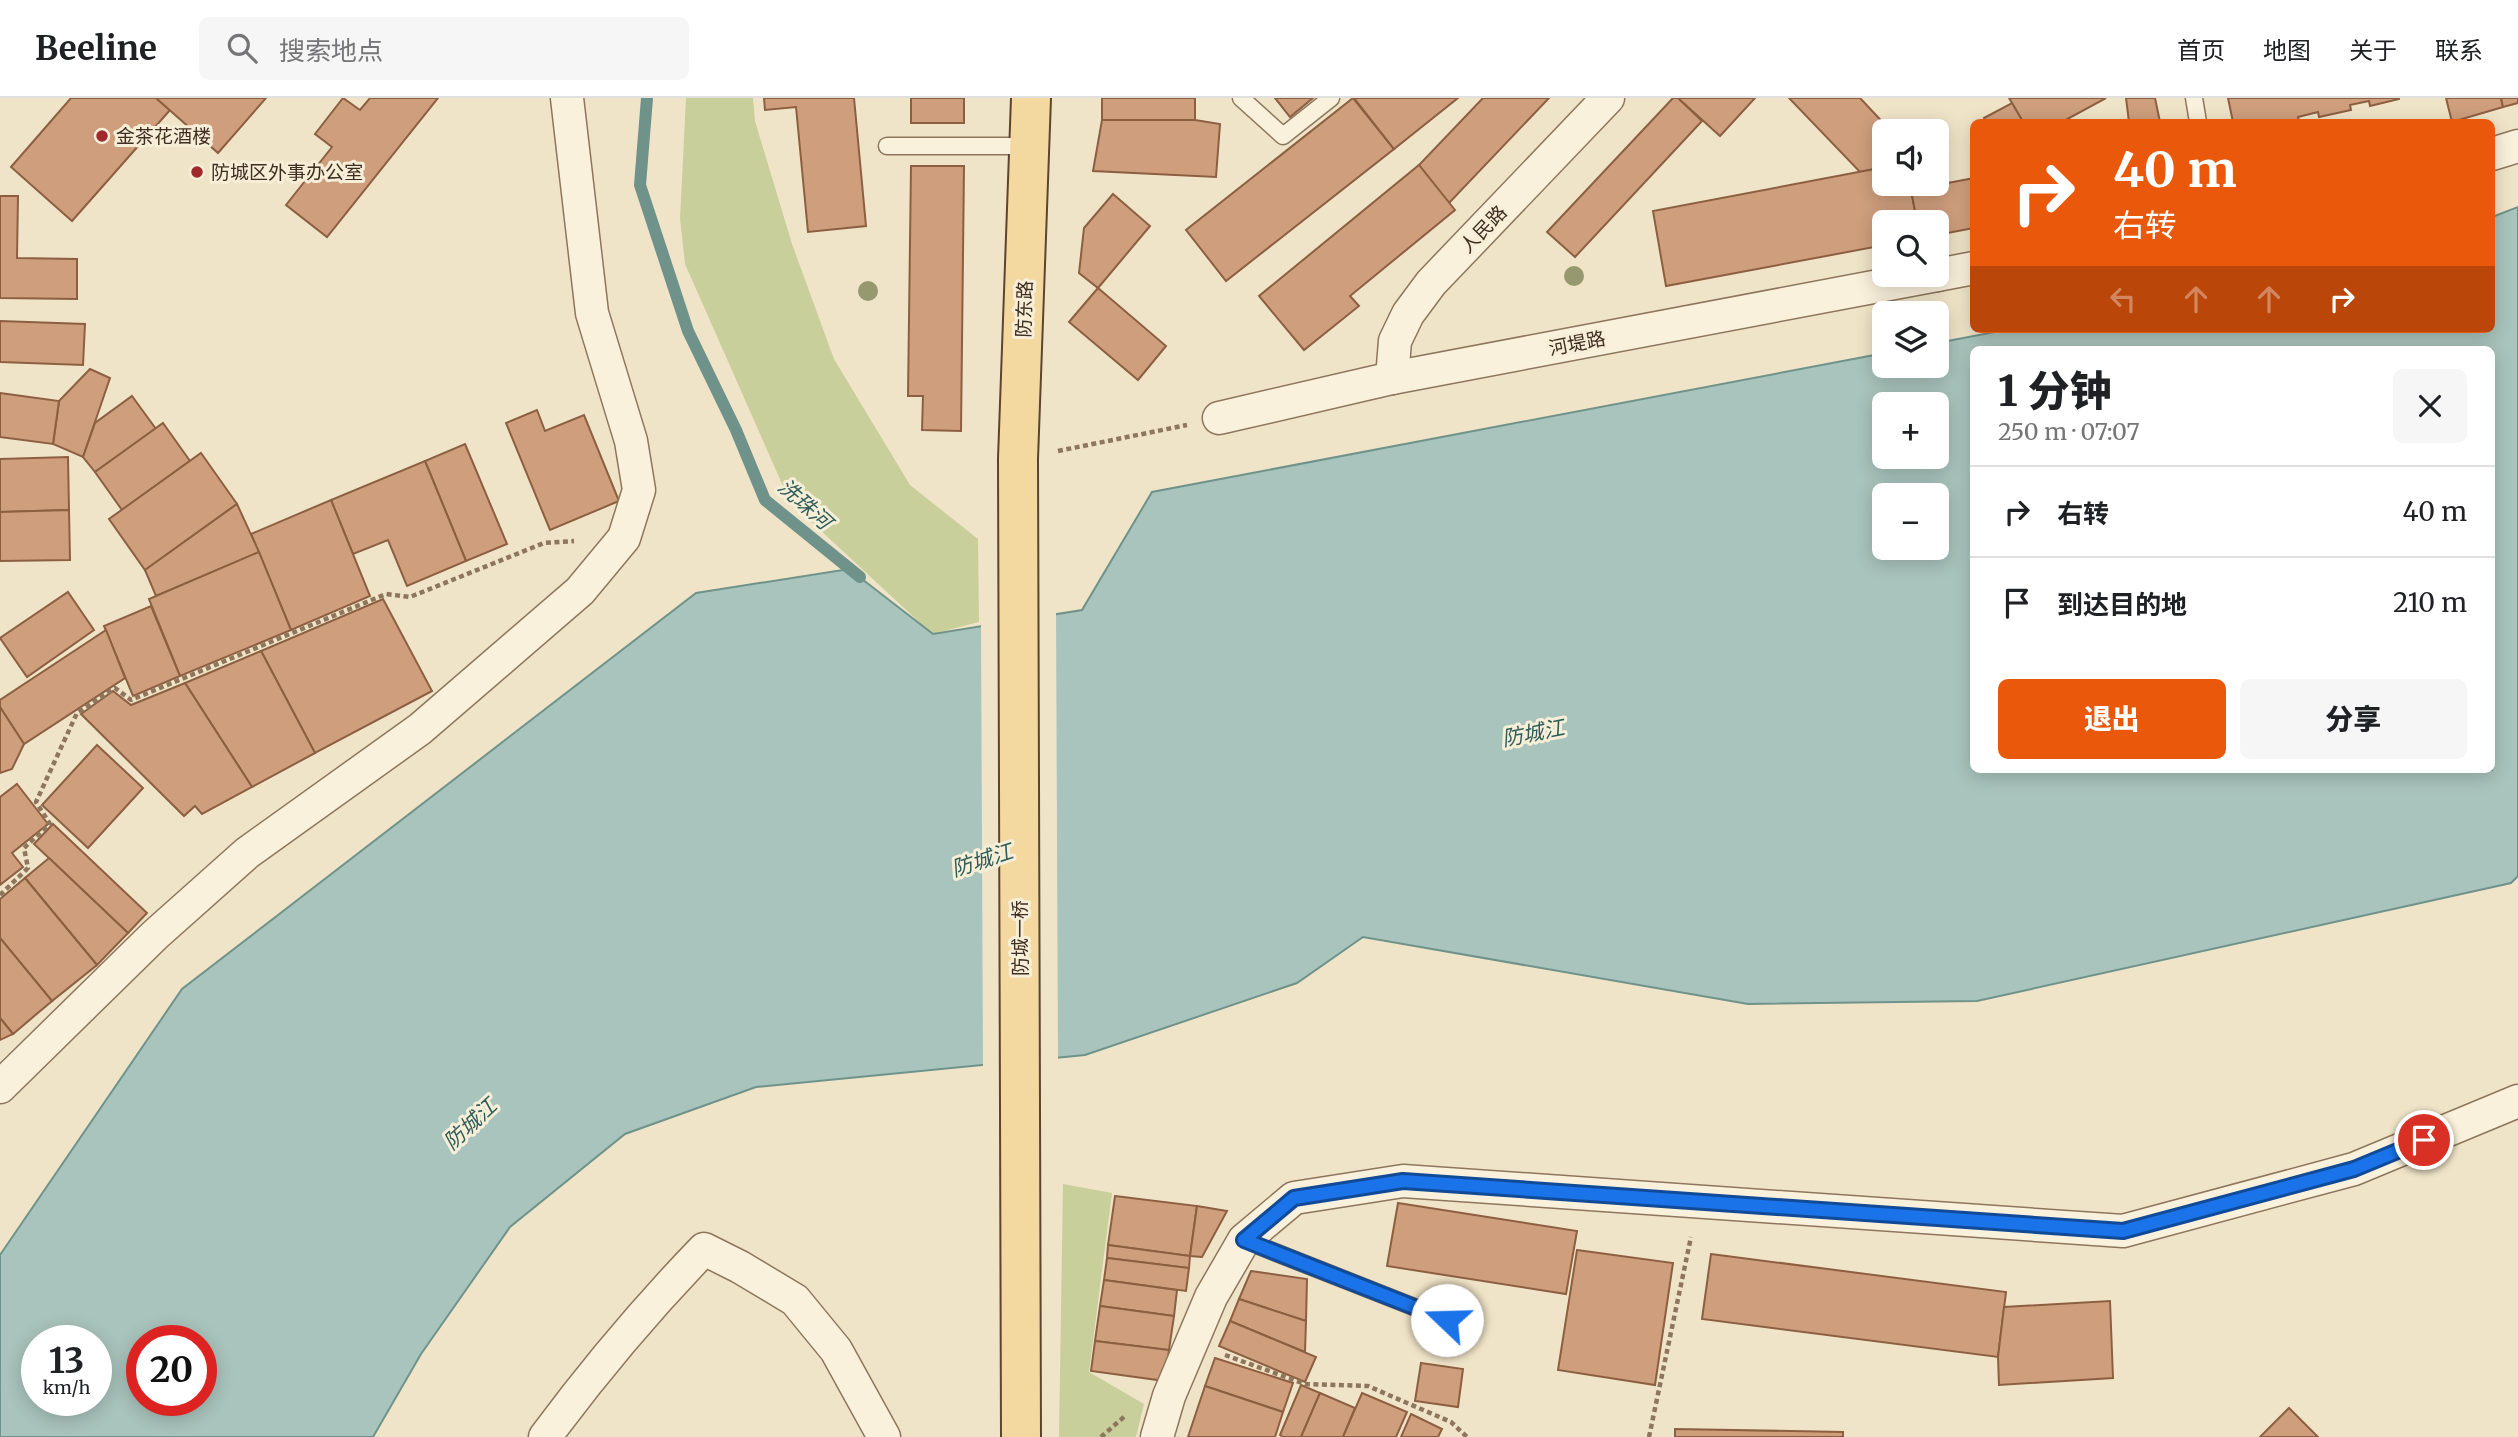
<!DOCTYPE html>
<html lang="zh">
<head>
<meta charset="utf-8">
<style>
  body { margin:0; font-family:Merriweather,"Noto Sans SC",serif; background:#f6f6f6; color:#202124; height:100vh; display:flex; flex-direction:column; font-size:26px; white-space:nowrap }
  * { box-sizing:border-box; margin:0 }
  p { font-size:23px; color:#757577 }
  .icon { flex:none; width:38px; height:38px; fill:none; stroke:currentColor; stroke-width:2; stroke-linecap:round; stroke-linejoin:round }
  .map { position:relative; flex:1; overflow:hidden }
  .panel { position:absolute; left:1970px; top:248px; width:525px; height:427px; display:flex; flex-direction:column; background:#fff; border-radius:10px; box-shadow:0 4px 18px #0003 }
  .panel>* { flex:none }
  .banner { position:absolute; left:1970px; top:21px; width:525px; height:214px; border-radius:10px; box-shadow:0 4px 18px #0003; background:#ea580c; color:#fff; overflow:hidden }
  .controls { position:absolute; left:1872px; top:21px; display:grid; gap:14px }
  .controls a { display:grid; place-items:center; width:77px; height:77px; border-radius:10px; background:#fff; box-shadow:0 4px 18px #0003; font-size:35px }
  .speed { position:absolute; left:21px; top:1227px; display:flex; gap:14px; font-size:35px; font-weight:700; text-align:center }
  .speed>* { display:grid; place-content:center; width:91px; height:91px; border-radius:50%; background:#fff; box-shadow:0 4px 18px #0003; line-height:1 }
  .speed small { font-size:18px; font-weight:400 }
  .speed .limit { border:10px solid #d22; background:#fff; color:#111 }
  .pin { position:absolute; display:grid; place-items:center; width:60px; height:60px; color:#fff; margin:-30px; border:4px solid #fff; border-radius:50%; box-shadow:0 2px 7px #0007 }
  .me { position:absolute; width:77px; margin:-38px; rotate:291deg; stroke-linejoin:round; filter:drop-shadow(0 0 5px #0008) }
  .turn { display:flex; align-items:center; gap:24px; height:147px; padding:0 28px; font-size:32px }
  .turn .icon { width:91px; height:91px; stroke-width:2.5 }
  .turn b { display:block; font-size:49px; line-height:60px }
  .lanes { display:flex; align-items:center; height:66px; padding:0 28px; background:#0003; justify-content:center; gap:35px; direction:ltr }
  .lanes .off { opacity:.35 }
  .round { display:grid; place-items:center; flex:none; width:74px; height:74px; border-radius:10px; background:#f6f6f6 }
  .summary { display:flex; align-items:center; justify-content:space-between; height:119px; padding:0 28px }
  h1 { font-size:42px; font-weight:800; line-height:52px }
  .button { display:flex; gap:14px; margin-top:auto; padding:14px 28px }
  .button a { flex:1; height:80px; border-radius:10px; background:#ea580c; color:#fff; font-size:28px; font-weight:800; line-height:80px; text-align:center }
  .button a+a { background:#f6f6f6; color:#202124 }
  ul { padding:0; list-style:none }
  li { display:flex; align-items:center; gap:21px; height:91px; padding:0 28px; border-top:2px solid #e0e0e0 }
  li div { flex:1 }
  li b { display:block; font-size:26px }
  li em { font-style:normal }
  header { display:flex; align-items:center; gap:42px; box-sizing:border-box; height:98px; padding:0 35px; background:#fff; border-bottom:2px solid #e0e0e0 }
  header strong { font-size:33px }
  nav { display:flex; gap:38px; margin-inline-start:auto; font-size:24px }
  .search { width:490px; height:63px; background:#f6f6f6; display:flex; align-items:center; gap:18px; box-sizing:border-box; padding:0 24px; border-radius:10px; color:#757577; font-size:26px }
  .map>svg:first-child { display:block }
</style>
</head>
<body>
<header>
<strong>Beeline</strong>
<div class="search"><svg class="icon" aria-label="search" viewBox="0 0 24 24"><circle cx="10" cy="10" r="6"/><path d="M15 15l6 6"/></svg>搜索地点</div>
<nav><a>首页</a><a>地图</a><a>关于</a><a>联系</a></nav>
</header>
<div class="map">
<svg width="2518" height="1339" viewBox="0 0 2518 1339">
  <rect width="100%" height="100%" fill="#f0e4c8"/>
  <g fill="#c9cf9b">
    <polygon points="686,0 753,0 755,23 792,146 834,261 910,387 978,441 979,524 932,536 790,404 685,166 680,121"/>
    <polygon points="1063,1086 1112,1095 1089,1274 1144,1306 1136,1339 1059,1339"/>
  </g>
  <path fill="#a9c4bc" stroke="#6f938a" stroke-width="2" fill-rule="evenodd" d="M2518,109V778L2511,785L1977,903L1748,906L1363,839L1297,885L1085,957L756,989L625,1036L510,1129L421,1256L373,1339H0V1157L182,891L696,495L849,471L933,536L1082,512L1152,394L1885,255V268H1937V245L2010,231H2492V119ZM1974,252H2492V672H1974ZM1885,306H1937V359H1885ZM1885,397H1937V450H1885ZM37,1242H96V1302H37ZM142,1242H201V1302H142Z"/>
  <polygon fill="#f0e4c8" points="1056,512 1058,964 983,972 981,525"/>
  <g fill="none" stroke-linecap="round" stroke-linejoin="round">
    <polyline stroke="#6f938a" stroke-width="12" points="647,0 640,87 688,233 736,332 765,402 860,479"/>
  </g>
  <g fill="#cf9f7d" stroke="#8d5f41" stroke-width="2">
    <polygon points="71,0 156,0 170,12 72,123 11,69"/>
    <polygon points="156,0 266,0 218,55"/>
    <polygon points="343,0 360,12 370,0 438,0 327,139 286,107 332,49 315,36"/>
    <polygon points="764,0 854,0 866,128 808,134 796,9 765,12"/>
    <rect x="911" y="0" width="53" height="25"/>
    <rect x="1102" y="0" width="93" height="22"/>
    <polygon points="1275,0 1313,0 1290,19"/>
    <polygon points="1353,0 1394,51 1226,183 1186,132"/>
    <polygon points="1354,0 1458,0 1394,51"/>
    <polygon points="1483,0 1549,0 1449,105 1419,67"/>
    <polygon points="1673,0 1678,0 1702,23 1575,159 1547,134"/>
    <polygon points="1678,0 1755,0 1720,38"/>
    <polygon points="1789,0 1860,0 1891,33 1885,33 1885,69 1860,74"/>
    <polygon points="2009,0 2106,0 2062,24 2023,24"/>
    <polygon points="2126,0 2155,0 2160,24 2129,24"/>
    <polygon points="2228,0 2399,0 2399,1 2370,8 2369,3 2350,7 2351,12 2319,19 2318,14 2298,19 2299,23 2294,24 2233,24"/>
    <polygon points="2446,0 2501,0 2503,9 2452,24"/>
    <polygon points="2501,0 2518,0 2518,5 2503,9"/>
    <polygon points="2012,5 2023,24 1986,24 1984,20"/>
    <polygon points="1102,22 1195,22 1220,26 1216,79 1093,73"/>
    <polygon points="1419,67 1455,112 1350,198 1359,208 1304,252 1259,198"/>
    <polygon points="911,68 964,68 961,333 922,332 923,298 908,298"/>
    <polygon points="1885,69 1885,86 1910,86 1917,124 1885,124 1885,147 1666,188 1653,113"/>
    <polygon points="1974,80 1974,130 1937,137 1937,124 1917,124 1911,92"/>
    <polygon points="1113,96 1150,128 1098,190 1079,175 1084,130"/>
    <polygon points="0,98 18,98 17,160 77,161 77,201 0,200"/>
    <polygon points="1098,190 1166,248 1138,282 1069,224"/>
    <polygon points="0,223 85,226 83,267 0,264"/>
    <polygon points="90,271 110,280 83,359 53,346 59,303"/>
    <polygon points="0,295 59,303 53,346 0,339"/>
    <polygon points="132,298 156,331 95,374 83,359 95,325"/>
    <polygon points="537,312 545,333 584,317 619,403 550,432 506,325"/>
    <polygon points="163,325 190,363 122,412 95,374"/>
    <polygon points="465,346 507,446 466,463 425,363"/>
    <polygon points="201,355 237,406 145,472 109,421"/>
    <polygon points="68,359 69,412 0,414 0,361"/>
    <polygon points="425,363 466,463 407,488 388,442 353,456 331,402"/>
    <polygon points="331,402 370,498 291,532 251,436"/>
    <polygon points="237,406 259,454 156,498 145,472"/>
    <polygon points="69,412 70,462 0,463 0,414"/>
    <polygon points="259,454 291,532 180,578 149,501"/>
    <polygon points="68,494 94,532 27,579 0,540"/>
    <polygon points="383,501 432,593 315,655 261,553"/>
    <polygon points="151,508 180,578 133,598 104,528"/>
    <polygon points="106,532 125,580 24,646 0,609 0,602"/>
    <polygon points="261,553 315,655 252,689 185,585"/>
    <polygon points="185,585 252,689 202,716 195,708 184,718 81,616 113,593 131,607"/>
    <polygon points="0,609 24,646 12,671 0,675"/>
    <polygon points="97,647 143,690 88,750 42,707"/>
    <polygon points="17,686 48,726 12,755 23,769 0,787 0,699"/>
    <polygon points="53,726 147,815 128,835 34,746"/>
    <polygon points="49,760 128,835 97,867 25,780"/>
    <polygon points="25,780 97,867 52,903 0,840 0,801"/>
    <polygon points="0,840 52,903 13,936 0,920"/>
    <polygon points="0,920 13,936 0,942"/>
    <polygon points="1115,1098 1197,1108 1190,1158 1108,1147"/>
    <polygon points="1398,1105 1577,1133 1566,1196 1387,1168"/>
    <polygon points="1197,1108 1227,1113 1202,1159 1190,1158"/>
    <polygon points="1108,1147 1190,1158 1189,1170 1107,1160"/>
    <polygon points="1577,1152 1673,1165 1655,1287 1558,1272"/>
    <polygon points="1711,1156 2006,1194 1998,1259 1702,1221"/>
    <polygon points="1107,1160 1189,1170 1186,1193 1104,1182"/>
    <polygon points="1251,1173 1307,1181 1306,1223 1239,1201"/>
    <polygon points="1104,1182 1177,1192 1174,1218 1100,1208"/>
    <polygon points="1239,1201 1306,1223 1305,1254 1230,1223"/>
    <polygon points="2110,1203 2113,1280 1999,1287 1998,1259 2004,1209"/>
    <polygon points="1100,1208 1174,1218 1169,1252 1095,1243"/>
    <polygon points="1230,1223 1316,1259 1305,1284 1219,1248"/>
    <polygon points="1095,1243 1169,1252 1165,1283 1091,1273"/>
    <polygon points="1215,1260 1293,1285 1283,1314 1205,1288"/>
    <polygon points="1421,1265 1463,1271 1458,1309 1415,1303"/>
    <polygon points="1301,1287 1320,1295 1301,1339 1283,1339 1280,1337"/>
    <polygon points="1205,1288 1283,1314 1275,1339 1188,1339"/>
    <polygon points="1320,1295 1355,1310 1343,1339 1301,1339"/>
    <polygon points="1362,1295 1407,1314 1396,1339 1343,1339"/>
    <polygon points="2289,1310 2318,1339 2260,1339"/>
    <polygon points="1411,1316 1442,1331 1438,1339 1401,1339"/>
    <polygon points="1675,1331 1843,1334 1843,1339 1675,1339"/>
  </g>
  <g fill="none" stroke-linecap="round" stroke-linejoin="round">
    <g stroke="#8d765c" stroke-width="19">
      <g id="service">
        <polyline points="1241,0 1283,38 1331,0"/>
        <polyline points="2194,0 2198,24"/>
        <polyline points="887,48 1030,48"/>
        <polyline points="1244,1142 1447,1222"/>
      </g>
    </g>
    <g stroke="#8d765c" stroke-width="35">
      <g id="minor">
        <polyline points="2492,56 2518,48"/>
        <polyline points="1937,177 1974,170"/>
        <polyline points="1392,280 1395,243 1408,216 1431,185 1608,0"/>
        <polyline points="1219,320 1392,280 1937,177"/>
        <polyline points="0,989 155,837 247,755 420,631 580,493 624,440 639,392 631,343 592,215 567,0"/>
        <path d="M545,1339C594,1273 646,1211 704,1151L740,1169L795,1202L836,1252L884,1339"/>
        <polyline points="1157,1339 1169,1298 1211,1199 1244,1142 1294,1100 1403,1083 2123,1133 2354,1071 2518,1003"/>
      </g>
    </g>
    <g stroke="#5b4430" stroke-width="42">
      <polyline id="primary" points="1021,1339 1018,361 1031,0"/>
    </g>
    <g stroke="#8d765c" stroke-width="4.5" stroke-dasharray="5 3.5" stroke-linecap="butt">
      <polyline points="1058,353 1187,327"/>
      <polyline points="0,797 28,770 24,750 50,726 36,704 77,615 115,590 131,602 386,496 410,499 544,445 574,443"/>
      <polyline points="1225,1257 1305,1286 1368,1288 1451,1324 1467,1339"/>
      <polyline points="1101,1339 1125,1318"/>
      <polyline points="1649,1339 1691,1139"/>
    </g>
    <use href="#service" stroke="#faf1dc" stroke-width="16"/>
    <use href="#minor" stroke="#faf1dc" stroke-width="32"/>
    <use href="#primary" stroke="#f3d9a0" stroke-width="38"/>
  </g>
  <g fill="#96986f">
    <circle cx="1574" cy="178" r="10"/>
    <circle cx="868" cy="193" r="10"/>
  </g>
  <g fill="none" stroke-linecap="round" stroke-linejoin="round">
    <g stroke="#114b97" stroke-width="18">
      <polyline id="route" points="1447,1222 1244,1142 1294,1100 1403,1083 2123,1133 2354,1071 2424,1042"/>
    </g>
    <use href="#route" stroke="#1a73e8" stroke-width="12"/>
  </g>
  <g fill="#9e2a2b" stroke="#f7eed8" stroke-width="2.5">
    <circle cx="102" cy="38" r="7"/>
    <circle cx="197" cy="74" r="7"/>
  </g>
  <g text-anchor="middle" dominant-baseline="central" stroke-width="6" stroke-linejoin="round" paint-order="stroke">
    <g font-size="19" fill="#3d2e20" stroke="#f7eed8" text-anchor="start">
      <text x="116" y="38">金茶花酒楼</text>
      <text x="211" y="74">防城区外事办公室</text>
    </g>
    <g font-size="19" fill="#3d2e20" stroke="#f7eed8">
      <text transform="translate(1483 131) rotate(-46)">人民路</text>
      <text transform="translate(1024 211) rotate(-88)">防东路</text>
      <text transform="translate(1577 245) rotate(-11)">河堤路</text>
      <text transform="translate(1020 840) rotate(-90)">防城一桥</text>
    </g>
    <g font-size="21" font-style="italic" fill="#2f5d5a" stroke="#f7eed8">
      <text transform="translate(805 406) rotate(42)">洗珠河</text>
      <text transform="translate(1533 635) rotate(-11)">防城江</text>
      <text transform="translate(982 762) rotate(-18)">防城江</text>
      <text transform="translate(470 1026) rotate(-43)">防城江</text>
    </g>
  </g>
</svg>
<div class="controls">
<a><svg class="icon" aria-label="sound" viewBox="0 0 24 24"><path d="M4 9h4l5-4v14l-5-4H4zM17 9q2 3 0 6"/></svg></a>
<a><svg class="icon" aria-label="search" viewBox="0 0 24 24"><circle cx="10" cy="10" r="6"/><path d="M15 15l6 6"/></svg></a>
<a><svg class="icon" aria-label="layers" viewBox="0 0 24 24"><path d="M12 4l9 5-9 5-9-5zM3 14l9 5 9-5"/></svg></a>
<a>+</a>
<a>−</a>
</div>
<div class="speed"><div>13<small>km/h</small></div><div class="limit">20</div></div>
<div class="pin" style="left:2424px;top:1042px;background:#d93025"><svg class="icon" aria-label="arrive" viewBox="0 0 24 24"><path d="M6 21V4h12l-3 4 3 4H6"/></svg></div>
<svg class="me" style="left:1447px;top:1222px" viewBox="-20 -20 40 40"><circle r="19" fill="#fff"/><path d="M0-13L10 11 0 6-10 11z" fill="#1a73e8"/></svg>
<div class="banner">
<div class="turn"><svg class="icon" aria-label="right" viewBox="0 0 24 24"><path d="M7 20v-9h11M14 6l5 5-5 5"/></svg><div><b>40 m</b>右转</div></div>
<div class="lanes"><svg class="icon off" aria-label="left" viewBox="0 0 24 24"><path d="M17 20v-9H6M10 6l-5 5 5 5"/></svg><svg class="icon off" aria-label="ahead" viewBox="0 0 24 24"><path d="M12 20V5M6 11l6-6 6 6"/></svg><svg class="icon off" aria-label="ahead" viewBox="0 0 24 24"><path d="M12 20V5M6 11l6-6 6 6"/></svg><svg class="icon" aria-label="right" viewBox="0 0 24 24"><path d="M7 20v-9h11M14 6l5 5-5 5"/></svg></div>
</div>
<section class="panel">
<div class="summary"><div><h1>1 分钟</h1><p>250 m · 07:07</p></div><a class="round"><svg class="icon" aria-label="close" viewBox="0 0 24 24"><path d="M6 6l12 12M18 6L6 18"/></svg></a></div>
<ul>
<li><svg class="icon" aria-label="right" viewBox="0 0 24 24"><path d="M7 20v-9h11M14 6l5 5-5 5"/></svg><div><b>右转</b></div><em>40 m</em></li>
<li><svg class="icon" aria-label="arrive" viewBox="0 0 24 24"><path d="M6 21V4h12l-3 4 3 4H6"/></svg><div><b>到达目的地</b></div><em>210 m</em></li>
</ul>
<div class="button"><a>退出</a><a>分享</a></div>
</section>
</div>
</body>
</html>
